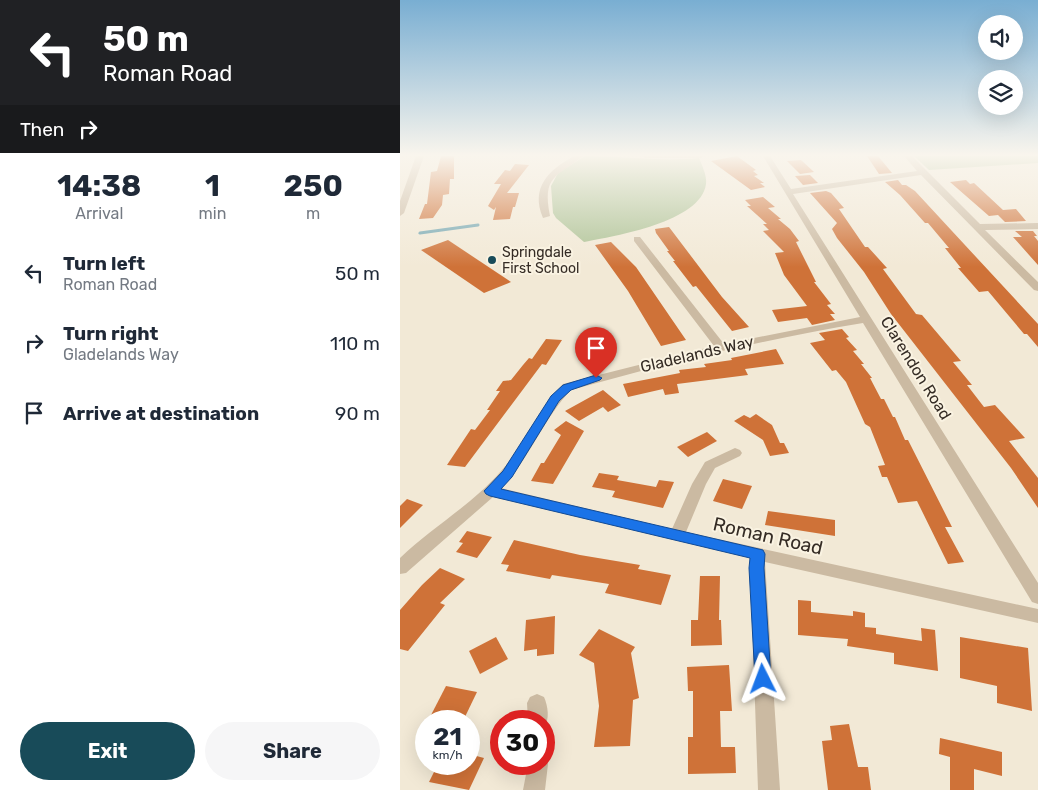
<!DOCTYPE html>
<html lang="en">
<head>
<meta charset="utf-8">
<style>
  body { margin:0; font-family:Rubik,sans-serif; background:#f6f6f7; color:#1f2937; height:100vh; display:flex; flex-direction:column; font-size:19px; white-space:nowrap }
  * { box-sizing:border-box; margin:0 }
  p { font-size:16px; color:#747a83 }
  .icon { flex:none; width:28px; height:28px; fill:none; stroke:currentColor; stroke-width:2; stroke-linecap:round; stroke-linejoin:round }
  .map { position:relative; flex:1; overflow:hidden }
  .sheet { display:flex; flex-direction:column; background:#fff; width:400px }
  .sheet>* { flex:none }
  .top-card { background:#202124; color:#fff; overflow:hidden }
  .controls { position:absolute; left:578px; top:15px; display:grid; gap:10px }
  .controls a { display:grid; place-items:center; width:45px; height:45px; border-radius:50%; background:#fff; box-shadow:0 5px 20px #0002; font-size:25px }
  .speed { position:absolute; left:15px; top:710px; display:flex; gap:10px; font-size:25px; font-weight:700; text-align:center }
  .speed>* { display:grid; place-content:center; width:65px; height:65px; border-radius:50%; background:#fff; box-shadow:0 5px 20px #0002; line-height:1 }
  .speed small { font-size:12px; font-weight:400 }
  .speed .limit { border:8px solid #d22; background:#fff; color:#111 }
  .pin { position:absolute; display:grid; place-items:center; width:42px; height:42px; color:#fff; margin:-51px -21px; border-radius:50% 50% 50% 0; rotate:-45deg; box-shadow:0 0 5px #0007 }
  .pin .icon { rotate:45deg }
  .me { position:absolute; width:55px; margin:-28px; rotate:357deg; stroke-linejoin:round; filter:drop-shadow(0 0 4px #0008) }
  .turn { display:flex; align-items:center; gap:18px; height:105px; padding:0 20px; font-size:22px }
  .turn .icon { width:65px; height:65px; stroke-width:2.5 }
  .turn b { display:block; font-size:35px; line-height:42px }
  .then { display:flex; align-items:center; height:48px; padding:0 20px; background:#0003; gap:10px; font-size:19px }
  .eta { display:flex; justify-content:space-evenly; align-items:center; height:85px; text-align:center }
  .eta b { font-size:30px; font-weight:700; line-height:35px }
  .cta { display:flex; gap:10px; margin-top:auto; padding:10px 20px }
  .cta a { flex:1; height:58px; border-radius:30px; background:#184b59; color:#fff; font-size:20px; font-weight:700; line-height:58px; text-align:center }
  .cta a+a { background:#f6f6f7; color:#1f2937 }
  ul { padding:0; list-style:none }
  li { display:flex; align-items:center; gap:15px; height:70px; padding:0 20px }
  li div { flex:1 }
  li b { display:block; font-size:19px }
  li em { font-style:normal }
  main { display:flex; flex:1; min-height:0 }
  .map>svg:first-child { display:block }
</style>
</head>
<body>
<main>
<section class="sheet">
<div class="top-card">
<div class="turn"><svg class="icon" aria-label="left" viewBox="0 0 24 24"><path d="M17 20v-9H6M10 6l-5 5 5 5"/></svg><div><b>50 m</b>Roman Road</div></div>
<div class="then">Then<svg class="icon" aria-label="right" viewBox="0 0 24 24"><path d="M7 20v-9h11M14 6l5 5-5 5"/></svg></div>
</div>
<div class="eta">
<div><b>14:38</b><p>Arrival</p></div>
<div><b>1</b><p>min</p></div>
<div><b>250</b><p>m</p></div>
</div>
<ul>
<li><svg class="icon" aria-label="left" viewBox="0 0 24 24"><path d="M17 20v-9H6M10 6l-5 5 5 5"/></svg><div><b>Turn left</b><p>Roman Road</p></div><em>50 m</em></li>
<li><svg class="icon" aria-label="right" viewBox="0 0 24 24"><path d="M7 20v-9h11M14 6l5 5-5 5"/></svg><div><b>Turn right</b><p>Gladelands Way</p></div><em>110 m</em></li>
<li><svg class="icon" aria-label="arrive" viewBox="0 0 24 24"><path d="M6 21V4h12l-3 4 3 4H6"/></svg><div><b>Arrive at destination</b></div><em>90 m</em></li>
</ul>
<div class="cta"><a>Exit</a><a>Share</a></div>
</section>
<div class="map">
<svg width="638" height="790" viewBox="0 0 638 790">
  <rect width="100%" height="100%" fill="#f2e9d6"/>
  <g fill="#adc295">
    <path d="M185,156C224,156 261,162 299,158C302,165 307,176 306,184C301,222 215,236 184,242L156,218L153,213L151,186L158,173Z"/>
    <polygon points="514,156 638,156 638,163 529,170"/>
  </g>
  <g fill="none" stroke-linecap="round" stroke-linejoin="round">
    <polyline stroke="#73a6b1" stroke-width="3" points="20,233 78,225"/>
  </g>
  <g fill="#cf7238">
    <polygon points="41,156 54,156 54,179 50,179 49,194 43,195 42,205 33,218 19,219 25,204 27,204 31,172 37,171"/>
    <polygon points="337,156 356,170 353,171 358,175 354,176 364,183 360,183 365,187 351,190 311,161"/>
    <polygon points="467,156 478,156 492,173 479,174"/>
    <polygon points="401,160 414,172 400,174 387,161"/>
    <polygon points="115,164 129,165 107,193 119,193 115,207 113,207 110,219 93,220 96,207 94,210 88,206 101,184 94,184 105,170 110,171"/>
    <polygon points="410,175 418,183 403,185 395,176"/>
    <polygon points="498,180 502,185 506,185 515,191 638,324 638,347 627,334 624,334 588,291 579,292 558,268 561,268 545,248 549,248 528,223 525,223 500,195 485,182"/>
    <polygon points="566,180 570,184 574,183 603,210 616,209 626,221 605,222 598,215 589,216 550,182"/>
    <polygon points="426,191 431,193 444,208 439,209 465,247 468,247 487,268 483,269 516,314 522,315 561,361 553,362 572,385 567,385 584,407 595,405 625,438 609,441 638,478 638,508 611,468 491,314 464,272 437,238 432,229 437,223 410,193"/>
    <polygon points="363,197 375,207 368,208 381,219 378,219 390,229 399,241 396,242 416,282 414,282 431,304 427,305 435,314 430,314 435,320 412,325 407,318 378,322 372,310 407,306 384,275 375,253 384,252 363,231 369,230 363,224 367,224 347,206 351,206 345,200"/>
    <polygon points="269,227 322,297 349,327 332,331 296,286 293,287 273,261 275,261 267,251 269,251 256,233 255,229"/>
    <polygon points="615,231 633,231 637,236 634,236 638,241 638,265 613,237 622,237"/>
    <polygon points="48,240 111,282 84,293 21,250"/>
    <polygon points="211,242 236,267 286,340 261,346 228,291 195,245"/>
    <polygon points="442,329 449,337 446,338 457,350 453,351 464,364 461,364 472,378 470,378 481,399 484,399 493,417 495,417 505,440 508,440 552,527 545,527 564,562 548,564 517,501 498,503 487,477 482,477 478,466 485,465 470,427 465,424 446,382 436,370 432,371 410,343 425,340 419,333"/>
    <polygon points="146,339 162,340 146,365 142,364 65,467 47,465 71,429 75,430 90,410 87,410 100,391 96,391 103,381 111,380 123,365 129,358 132,359"/>
    <polygon points="376,349 384,364 345,369 348,375 277,384 279,393 265,395 263,389 228,397 223,384 280,373 279,370 306,367 304,364 332,360 331,358"/>
    <polygon points="203,390 221,405 208,412 203,407 179,421 165,411"/>
    <polygon points="356,414 372,425 380,443 384,443 389,453 370,456 363,440 334,421 344,415 350,418"/>
    <polygon points="166,421 184,431 153,484 131,481 141,463 144,463 161,435 154,430"/>
    <polygon points="307,432 317,441 288,457 277,447"/>
    <polygon points="199,473 219,476 217,480 256,487 259,480 274,482 263,508 212,497 215,491 192,487"/>
    <polygon points="323,479 352,486 342,509 313,501"/>
    <polygon points="7,499 23,505 0,528 0,506"/>
    <polygon points="368,511 435,520 435,536 365,525"/>
    <polygon points="67,531 92,537 77,558 56,552 63,543 59,542"/>
    <polygon points="114,540 180,555 240,565 238,569 271,575 261,605 205,593 209,584 152,575 150,579 106,571 109,565 101,564"/>
    <polygon points="40,568 65,579 40,603 45,605 8,651 0,649 0,610 22,585"/>
    <polygon points="300,576 320,576 319,620 321,620 322,645 291,646 291,620 298,620"/>
    <polygon points="398,600 411,601 411,612 453,616 453,611 465,613 465,627 476,628 476,634 522,641 521,628 535,630 538,671 494,664 494,653 447,646 448,639 398,635"/>
    <polygon points="155,616 154,654 137,656 137,649 124,651 126,620"/>
    <polygon points="199,629 235,647 231,653 239,698 233,700 230,746 194,747 199,706 194,663 179,655"/>
    <polygon points="96,637 108,659 80,674 69,651"/>
    <polygon points="560,637 628,648 632,711 597,703 597,686 560,678"/>
    <polygon points="329,665 332,711 320,711 321,747 335,747 336,773 288,774 288,737 293,737 293,691 288,691 287,667"/>
    <polygon points="46,686 77,692 63,721 30,717"/>
    <polygon points="449,724 458,767 468,767 471,790 428,790 422,741 432,740 430,726"/>
    <polygon points="540,738 602,752 602,776 574,769 574,790 550,790 550,757 539,754"/>
    <polygon points="69,754 84,758 69,790 29,782 38,764 69,764"/>
  </g>
  <g fill="none" stroke-linecap="round" stroke-linejoin="round">
    <g fill="#cbbaa2" fill-rule="evenodd">
      <polygon points="16,156 24,156 4,213 0,216 0,201"/>
      <path d="M174,156H183C156,178 142,175 150,216L143,218C130,187 149,170 174,156Z"/>
      <polygon points="242,156 304,156 301,158 245,158"/>
      <path d="M363,156H370L391,189L517,171L504,156H512L580,224L638,223V229L585,230L638,282V291L634,290L521,175L393,194L638,583V604L632,602L463,323C365,339 267,363 171,390C143,419 130,459 101,488L272,529L292,484L305,462L335,448L340,450L342,453L340,456L315,468L306,484L286,532L638,609V623L365,562L380,790H358L350,558L93,497L6,573L0,574V558C32,527 72,505 101,471C125,444 137,410 163,384L314,346L234,241V237H240L324,344L460,317Z"/>
      <path d="M137,694L144,697C148,706 150,719 144,728V721H128L127,703L130,697Z"/>
      <polygon points="144,756 148,764 145,790 123,790 128,764 144,764"/>
    </g>
  </g>
  <linearGradient id="sky" x2="0" y2="1"><stop stop-color="#79aed2"/><stop offset="0.58" stop-color="#f9f5ed"/><stop offset="1" stop-color="#f9f5ed" stop-opacity="0"/></linearGradient>
  <rect width="638" height="267" fill="url(#sky)"/>
  <polygon fill="#1a73e8" stroke="#114b97" points="196,375 202,378 200,380 171,390 159,401 112,477 101,489 363,550 365,554 364,568 371,679 369,685 363,687 357,685 355,679 349,568 350,558 90,496 86,494 84,491 103,471 151,396 163,385"/>
  <circle fill="#184b59" stroke="#faf3e2" stroke-width="2" cx="92" cy="260" r="5"/>
  <g text-anchor="middle" dominant-baseline="central" stroke-width="4" stroke-linejoin="round" paint-order="stroke">
    <g font-size="14" fill="#352c25" stroke="#faf3e2" text-anchor="start">
      <text x="102" y="252">Springdale<tspan x="102" dy="16">First School</tspan></text>
    </g>
    <g font-size="16" fill="#352c25" stroke="#faf3e2">
      <text transform="translate(297 354) rotate(-13)">Gladelands Way</text>
      <text transform="translate(516 368) rotate(58)">Clarendon Road</text>
    </g>
    <g font-size="19" fill="#352c25" stroke="#faf3e2">
      <text transform="translate(368 536) rotate(13)">Roman Road</text>
    </g>
  </g>
</svg>
<div class="controls">
<a><svg class="icon" aria-label="sound" viewBox="0 0 24 24"><path d="M4 9h4l5-4v14l-5-4H4zM17 9q2 3 0 6"/></svg></a>
<a><svg class="icon" aria-label="layers" viewBox="0 0 24 24"><path d="M12 4l9 5-9 5-9-5zM3 14l9 5 9-5"/></svg></a>
</div>
<div class="speed"><div>21<small>km/h</small></div><div class="limit">30</div></div>
<div class="pin" style="left:196px;top:378px;background:#d93025"><svg class="icon" aria-label="arrive" viewBox="0 0 24 24"><path d="M6 21V4h12l-3 4 3 4H6"/></svg></div>
<svg class="me" style="left:363px;top:679px" viewBox="-20 -20 40 40"><path d="M0-17L14 15 0 8-14 15z" fill="#1a73e8" stroke="#fff" stroke-width="4"/></svg>
</div>
</main>
</body>
</html>
